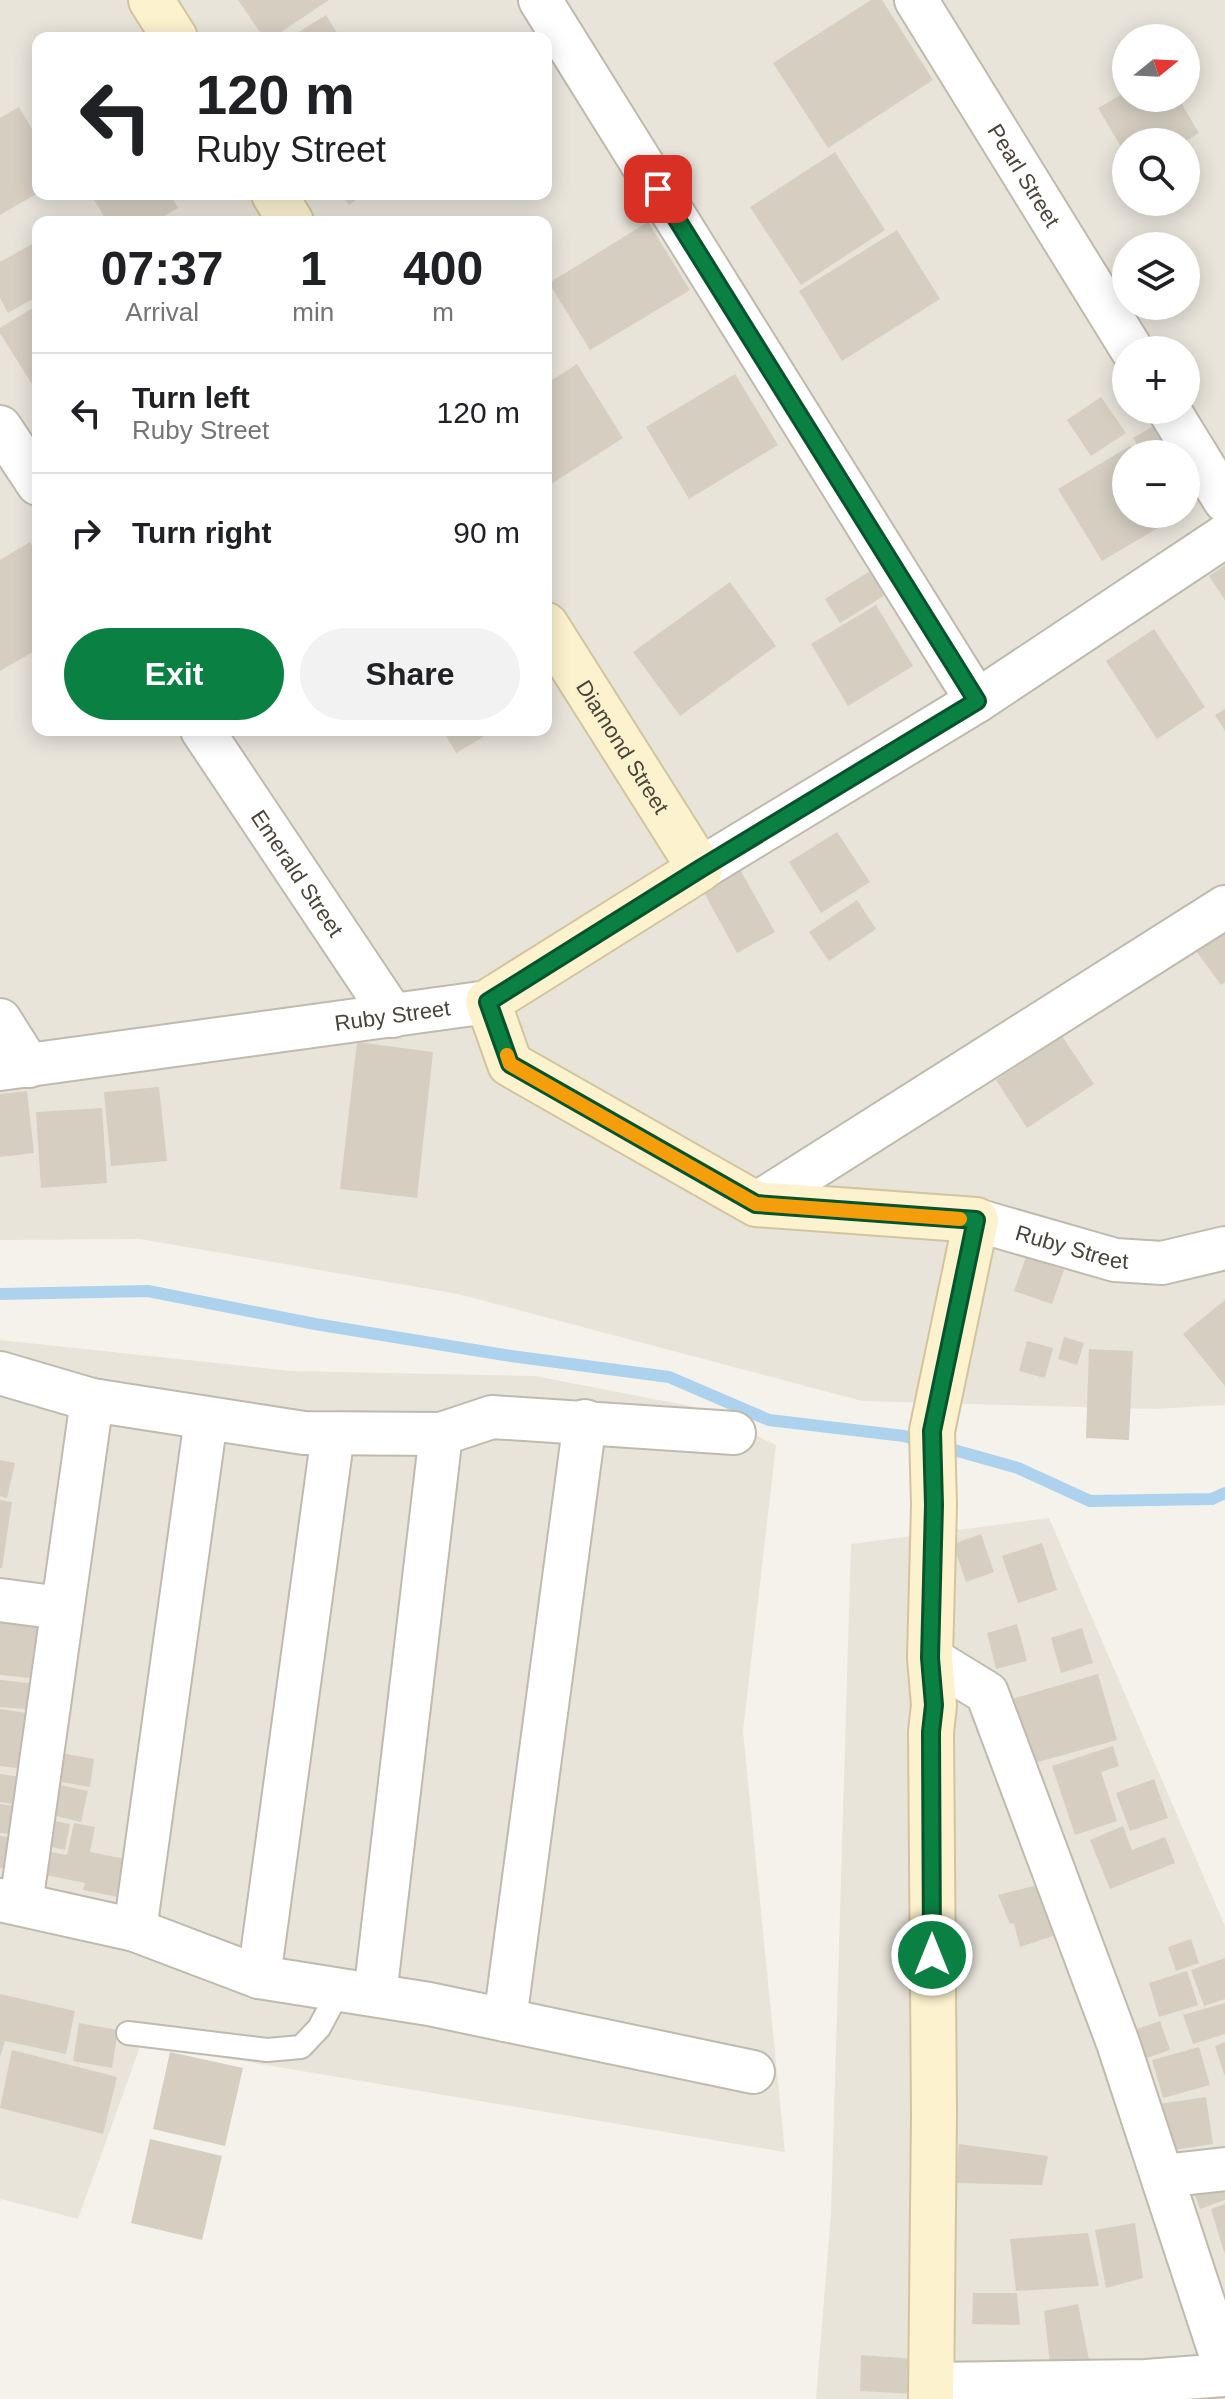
<!DOCTYPE html>
<html lang="en">
<head>
<meta charset="utf-8">
<style>
  body { margin:0; font-family:Helvetica,sans-serif; background:#f2f2f2; color:#202124; height:100vh; display:flex; flex-direction:column; font-size:30px; white-space:nowrap }
  * { box-sizing:border-box; margin:0 }
  p { font-size:26px; color:#757577 }
  .icon { flex:none; width:44px; height:44px; fill:none; stroke:currentColor; stroke-width:2; stroke-linecap:round; stroke-linejoin:round }
  .map { position:relative; flex:1; overflow:hidden }
  .side { position:absolute; left:32px; top:216px; width:520px; height:520px; display:flex; flex-direction:column; background:#fff; border-radius:16px; box-shadow:0 4px 20px #0003 }
  .side>* { flex:none }
  .banner { position:absolute; left:32px; top:32px; width:520px; height:168px; border-radius:16px; box-shadow:0 4px 20px #0003; background:#fff; color:#202124; overflow:hidden }
  .needle { width:52px; rotate:72deg }
  .tools { position:absolute; left:1112px; top:24px; display:grid; gap:16px }
  .tools a { display:grid; place-items:center; width:88px; height:88px; border-radius:50%; background:#fff; box-shadow:0 4px 20px #0003; font-size:40px }
  .pin { position:absolute; display:grid; place-items:center; width:68px; height:68px; color:#fff; margin:-34px; border-radius:16px; box-shadow:0 4px 12px #0006 }
  .me { position:absolute; width:88px; margin:-44px; rotate:0deg; stroke-linejoin:round; filter:drop-shadow(0 0 6px #0008) }
  .turn { display:flex; align-items:center; gap:28px; height:168px; padding:0 32px; font-size:36px }
  .turn .icon { width:104px; height:104px; stroke-width:2.5 }
  .turn b { display:block; font-size:56px; line-height:68px }
  .eta { display:flex; justify-content:space-evenly; align-items:center; height:136px; text-align:center }
  .eta b { font-size:48px; font-weight:700; line-height:56px }
  .cta { display:flex; gap:16px; margin-top:auto; padding:16px 32px }
  .cta a { flex:1; height:92px; border-radius:48px; background:#0b8043; color:#fff; font-size:32px; font-weight:700; line-height:92px; text-align:center }
  .cta a+a { background:#f2f2f2; color:#202124 }
  ul { padding:0; list-style:none }
  li { display:flex; align-items:center; gap:24px; height:120px; padding:0 32px; border-top:2px solid #e0e0e0 }
  li div { flex:1 }
  li b { display:block; font-size:30px }
  li em { font-style:normal }
  .map>svg:first-child { display:block }
</style>
</head>
<body>
<div class="map">
<svg width="1225" height="2399" viewBox="0 0 1225 2399">
  <rect width="100%" height="100%" fill="#f5f2ec"/>
  <g fill="#e8e4da" fill-rule="evenodd">
    <path d="M0,0H1225V1405L1154,1409L862,1401L458,1294L140,1239L0,1240ZM38,38H546V194H38ZM1126,38H1186V98H1126ZM1126,142H1186V202H1126ZM38,222H546V730H38ZM1126,246H1186V306H1126ZM1126,350H1186V410H1126ZM1126,454H1186V514H1126Z"/>
    <polygon points="0,1340 291,1371 535,1376 695,1407 776,1445 743,1731 785,2152 141,2044 78,2219 1,2199 0,2202"/>
    <polygon points="1049,1518 1225,1926 1225,2399 816,2399 831,2213 851,1544"/>
  </g>
  <g fill="none" stroke-linecap="round" stroke-linejoin="round">
    <polyline stroke="#acd2ed" stroke-width="12" points="0,1294 148,1291 315,1324 511,1356 669,1377 769,1420 904,1436 1018,1468 1090,1501 1212,1499 1225,1493"/>
  </g>
  <g fill="#d6cec1">
    <polygon points="238,0 329,0 272,38 264,38"/>
    <polygon points="871,0 882,0 933,80 828,148 773,63"/>
    <polygon points="326,15 340,38 289,38"/>
    <polygon points="1126,92 1126,98 1178,98 1199,133 1184,142 1126,142 1126,155 1098,108"/>
    <polygon points="19,107 38,139 38,193 0,215 0,118"/>
    <polygon points="835,152 885,230 801,285 750,207"/>
    <polygon points="91,194 170,194 178,208 154,222 107,222"/>
    <polygon points="341,194 364,194 349,205"/>
    <polygon points="648,222 690,290 590,350 549,283"/>
    <polygon points="897,230 940,299 842,361 799,291"/>
    <polygon points="38,241 38,296 8,313 0,298 0,262"/>
    <polygon points="36,306 38,309 38,394 0,333 0,328"/>
    <polygon points="577,364 623,438 548,486 546,483 546,384"/>
    <polygon points="735,374 778,445 689,499 646,427"/>
    <polygon points="1101,397 1126,433 1091,456 1067,420"/>
    <polygon points="1167,418 1186,454 1143,454 1133,438"/>
    <polygon points="1130,446 1135,454 1126,454 1126,514 1171,514 1173,519 1102,561 1058,489"/>
    <polygon points="30,542 38,556 38,649 0,671 0,560"/>
    <polygon points="880,565 895,589 840,623 825,599"/>
    <polygon points="1225,565 1225,600 1209,576"/>
    <polygon points="730,582 776,646 680,716 633,652"/>
    <polygon points="876,605 913,666 848,706 811,644"/>
    <polygon points="1154,629 1205,707 1157,739 1106,661"/>
    <polygon points="1225,709 1225,731 1215,715"/>
    <polygon points="443,730 495,730 456,753"/>
    <polygon points="837,832 870,882 821,913 789,862"/>
    <polygon points="737,864 775,932 737,953 700,885"/>
    <polygon points="857,900 876,929 829,961 809,932"/>
    <polygon points="1225,931 1225,982 1221,985 1196,951"/>
    <polygon points="1062,1036 1094,1084 1027,1128 996,1080"/>
    <polygon points="357,1042 433,1052 417,1198 340,1189"/>
    <polygon points="159,1087 167,1161 111,1166 104,1092"/>
    <polygon points="27,1091 34,1153 0,1157 0,1094"/>
    <polygon points="102,1108 107,1183 41,1188 36,1112"/>
    <polygon points="1026,1257 1064,1270 1052,1304 1014,1291"/>
    <polygon points="1225,1300 1225,1386 1183,1334"/>
    <polygon points="1064,1337 1084,1343 1077,1365 1058,1359"/>
    <polygon points="1027,1341 1053,1348 1045,1378 1019,1371"/>
    <polygon points="1089,1349 1133,1351 1129,1440 1086,1438"/>
    <polygon points="0,1460 15,1463 7,1498 0,1496"/>
    <polygon points="0,1500 12,1502 2,1568 0,1568"/>
    <polygon points="981,1534 994,1572 966,1582 953,1544"/>
    <polygon points="1042,1543 1057,1590 1018,1603 1002,1556"/>
    <polygon points="0,1616 47,1620 42,1679 0,1675"/>
    <polygon points="1017,1624 1027,1661 996,1669 987,1633"/>
    <polygon points="1082,1628 1093,1663 1061,1673 1051,1638"/>
    <polygon points="1098,1674 1117,1740 1031,1764 1012,1699"/>
    <polygon points="0,1680 38,1684 36,1710 0,1707"/>
    <polygon points="0,1709 33,1714 26,1769 0,1766"/>
    <polygon points="1113,1746 1119,1766 1101,1772 1117,1821 1075,1835 1052,1766"/>
    <polygon points="44,1750 94,1759 90,1787 39,1778"/>
    <polygon points="0,1774 29,1778 25,1806 0,1802"/>
    <polygon points="1154,1779 1168,1818 1130,1831 1116,1793"/>
    <polygon points="41,1781 88,1791 81,1822 34,1811"/>
    <polygon points="0,1804 22,1807 18,1835 0,1833"/>
    <polygon points="34,1817 70,1824 65,1850 29,1842"/>
    <polygon points="74,1823 95,1827 90,1852 130,1860 123,1898 83,1890 85,1883 31,1872 36,1849 67,1855"/>
    <polygon points="1123,1826 1132,1850 1165,1837 1175,1863 1110,1889 1090,1840"/>
    <polygon points="0,1836 19,1838 15,1870 0,1868"/>
    <polygon points="1037,1885 1071,1930 1020,1947 1014,1923 1010,1924 998,1895"/>
    <polygon points="1191,1939 1199,1963 1176,1971 1168,1947"/>
    <polygon points="1225,1958 1225,1999 1204,2006 1191,1970"/>
    <polygon points="1187,1971 1198,2005 1159,2017 1149,1983"/>
    <polygon points="0,1994 75,2011 66,2054 5,2041 0,2057"/>
    <polygon points="1225,2003 1225,2034 1193,2044 1183,2015"/>
    <polygon points="1160,2021 1170,2050 1138,2061 1128,2032"/>
    <polygon points="79,2023 118,2030 112,2068 73,2061"/>
    <polygon points="1225,2042 1225,2074 1224,2074 1215,2046"/>
    <polygon points="1199,2047 1210,2085 1163,2098 1152,2060"/>
    <polygon points="12,2050 117,2077 103,2134 0,2108"/>
    <polygon points="170,2052 243,2068 225,2146 153,2129"/>
    <polygon points="1206,2097 1213,2144 1166,2151 1159,2104"/>
    <polygon points="150,2139 222,2156 202,2240 131,2223"/>
    <polygon points="959,2144 1048,2156 1042,2185 956,2183"/>
    <polygon points="1225,2175 1225,2200 1200,2209 1192,2187"/>
    <polygon points="1225,2204 1225,2252 1224,2252 1211,2209"/>
    <polygon points="1135,2223 1143,2278 1106,2288 1095,2230"/>
    <polygon points="1088,2233 1099,2286 1016,2291 1010,2239"/>
    <polygon points="973,2293 1017,2293 1020,2325 972,2324"/>
    <polygon points="1078,2304 1089,2360 1050,2364 1044,2311"/>
    <polygon points="861,2355 916,2359 916,2394 860,2391"/>
  </g>
  <g fill="none" stroke-linecap="round" stroke-linejoin="round">
    <g stroke="#c0baae" stroke-width="26">
      <polyline id="lane" points="128,2033 267,2050 301,2047 319,2028 340,1989"/>
    </g>
    <g stroke="#c0baae" stroke-width="46">
      <g id="street">
        <polyline points="540,0 977,701"/>
        <path id="s1" d="M916,0L1132,350"/>
        <polyline points="1169,410 1225,501"/>
        <polyline points="0,427 38,484"/>
        <path id="s2" d="M202,730L393,1016"/>
        <polyline points="700,869 977,701 1225,536"/>
        <polyline points="0,1020 29,1066"/>
        <path id="s3" d="M0,1069L488,1002"/>
        <polyline points="756,1204 1225,907"/>
        <path id="s4" d="M976,1220L1115,1260L1162,1263L1225,1248"/>
        <polyline points="0,1373 92,1400 304,1433 441,1434 492,1417 734,1433"/>
        <polyline points="0,1600 61,1608"/>
        <polyline points="930,1658 987,1693 1118,2043 1225,2368"/>
        <polyline points="0,1900 135,1930 259,1977 429,2004 753,2072"/>
        <polyline points="21,1904 92,1400"/>
        <polyline points="135,1930 206,1419"/>
        <polyline points="259,1977 333,1434"/>
        <polyline points="375,1995 441,1434"/>
        <polyline points="505,2020 585,1421"/>
        <polyline points="1163,2176 1225,2169"/>
        <polyline points="931,2384 1146,2381 1225,2375"/>
      </g>
    </g>
    <g stroke="#d2c59e" stroke-width="48">
      <g id="secondary">
        <polyline points="151,0 175,38"/>
        <polyline points="274,194 291,222"/>
        <path id="s5" d="M546,625L700,869L488,1002L510,1064L756,1204L976,1220L932,1431L934,1505L930,1658L934,1705L931,1732L934,2114L931,2399"/>
      </g>
    </g>
    <use href="#lane" stroke="#fff" stroke-width="22"/>
    <use href="#street" stroke="#fff" stroke-width="42"/>
    <use href="#secondary" stroke="#fcf2ce" stroke-width="44"/>
  </g>
  <g fill="none" stroke-linecap="round" stroke-linejoin="round">
    <g stroke="#07532c" stroke-width="20">
      <polyline id="route" points="658,189 977,701 700,869 488,1002 510,1064 756,1204 976,1220 932,1431 934,1505 930,1658 934,1705 931,1732 932,1955"/>
    </g>
    <use href="#route" stroke="#0b8043" stroke-width="14"/>
    <polyline stroke="#f59e0b" stroke-width="14" points="507,1055 510,1064 756,1204 960,1219"/>
  </g>
  <g text-anchor="middle" dominant-baseline="central" stroke-width="8" stroke-linejoin="round" paint-order="stroke">
    <g font-size="22" fill="#494339" stroke="#fff">
      <text stroke="none"><textPath href="#s1" startOffset="206">Pearl Street</textPath></text>
      <text stroke="none"><textPath href="#s5" startOffset="144">Diamond Street</textPath></text>
      <text stroke="none"><textPath href="#s2" startOffset="172">Emerald Street</textPath></text>
      <text stroke="none"><textPath href="#s3" startOffset="396">Ruby Street</textPath></text>
      <text stroke="none"><textPath href="#s4" startOffset="100">Ruby Street</textPath></text>
    </g>
  </g>
</svg>
<div class="tools">
<a><svg class="needle" viewBox="-14 -14 28 28"><path d="M0-13l5 13h-10z" fill="#e53935"/><path d="M0 13l5-13h-10z" fill="#757577"/></svg></a>
<a><svg class="icon" aria-label="search" viewBox="0 0 24 24"><circle cx="10" cy="10" r="6"/><path d="M15 15l6 6"/></svg></a>
<a><svg class="icon" aria-label="layers" viewBox="0 0 24 24"><path d="M12 4l9 5-9 5-9-5zM3 14l9 5 9-5"/></svg></a>
<a>+</a>
<a>−</a>
</div>
<div class="pin" style="left:658px;top:189px;background:#d93025"><svg class="icon" aria-label="arrive" viewBox="0 0 24 24"><path d="M6 21V4h12l-3 4 3 4H6"/></svg></div>
<svg class="me" style="left:932px;top:1955px" viewBox="-20 -20 40 40"><circle r="17" fill="#0b8043" stroke="#fff" stroke-width="3"/><path d="M0-11L8 9 0 5-8 9z" fill="#fff"/></svg>
<div class="banner">
<div class="turn"><svg class="icon" aria-label="left" viewBox="0 0 24 24"><path d="M17 20v-9H6M10 6l-5 5 5 5"/></svg><div><b>120 m</b>Ruby Street</div></div>
</div>
<section class="side">
<div class="eta">
<div><b>07:37</b><p>Arrival</p></div>
<div><b>1</b><p>min</p></div>
<div><b>400</b><p>m</p></div>
</div>
<ul>
<li><svg class="icon" aria-label="left" viewBox="0 0 24 24"><path d="M17 20v-9H6M10 6l-5 5 5 5"/></svg><div><b>Turn left</b><p>Ruby Street</p></div><em>120 m</em></li>
<li><svg class="icon" aria-label="right" viewBox="0 0 24 24"><path d="M7 20v-9h11M14 6l5 5-5 5"/></svg><div><b>Turn right</b></div><em>90 m</em></li>
</ul>
<div class="cta"><a>Exit</a><a>Share</a></div>
</section>
</div>
</body>
</html>
